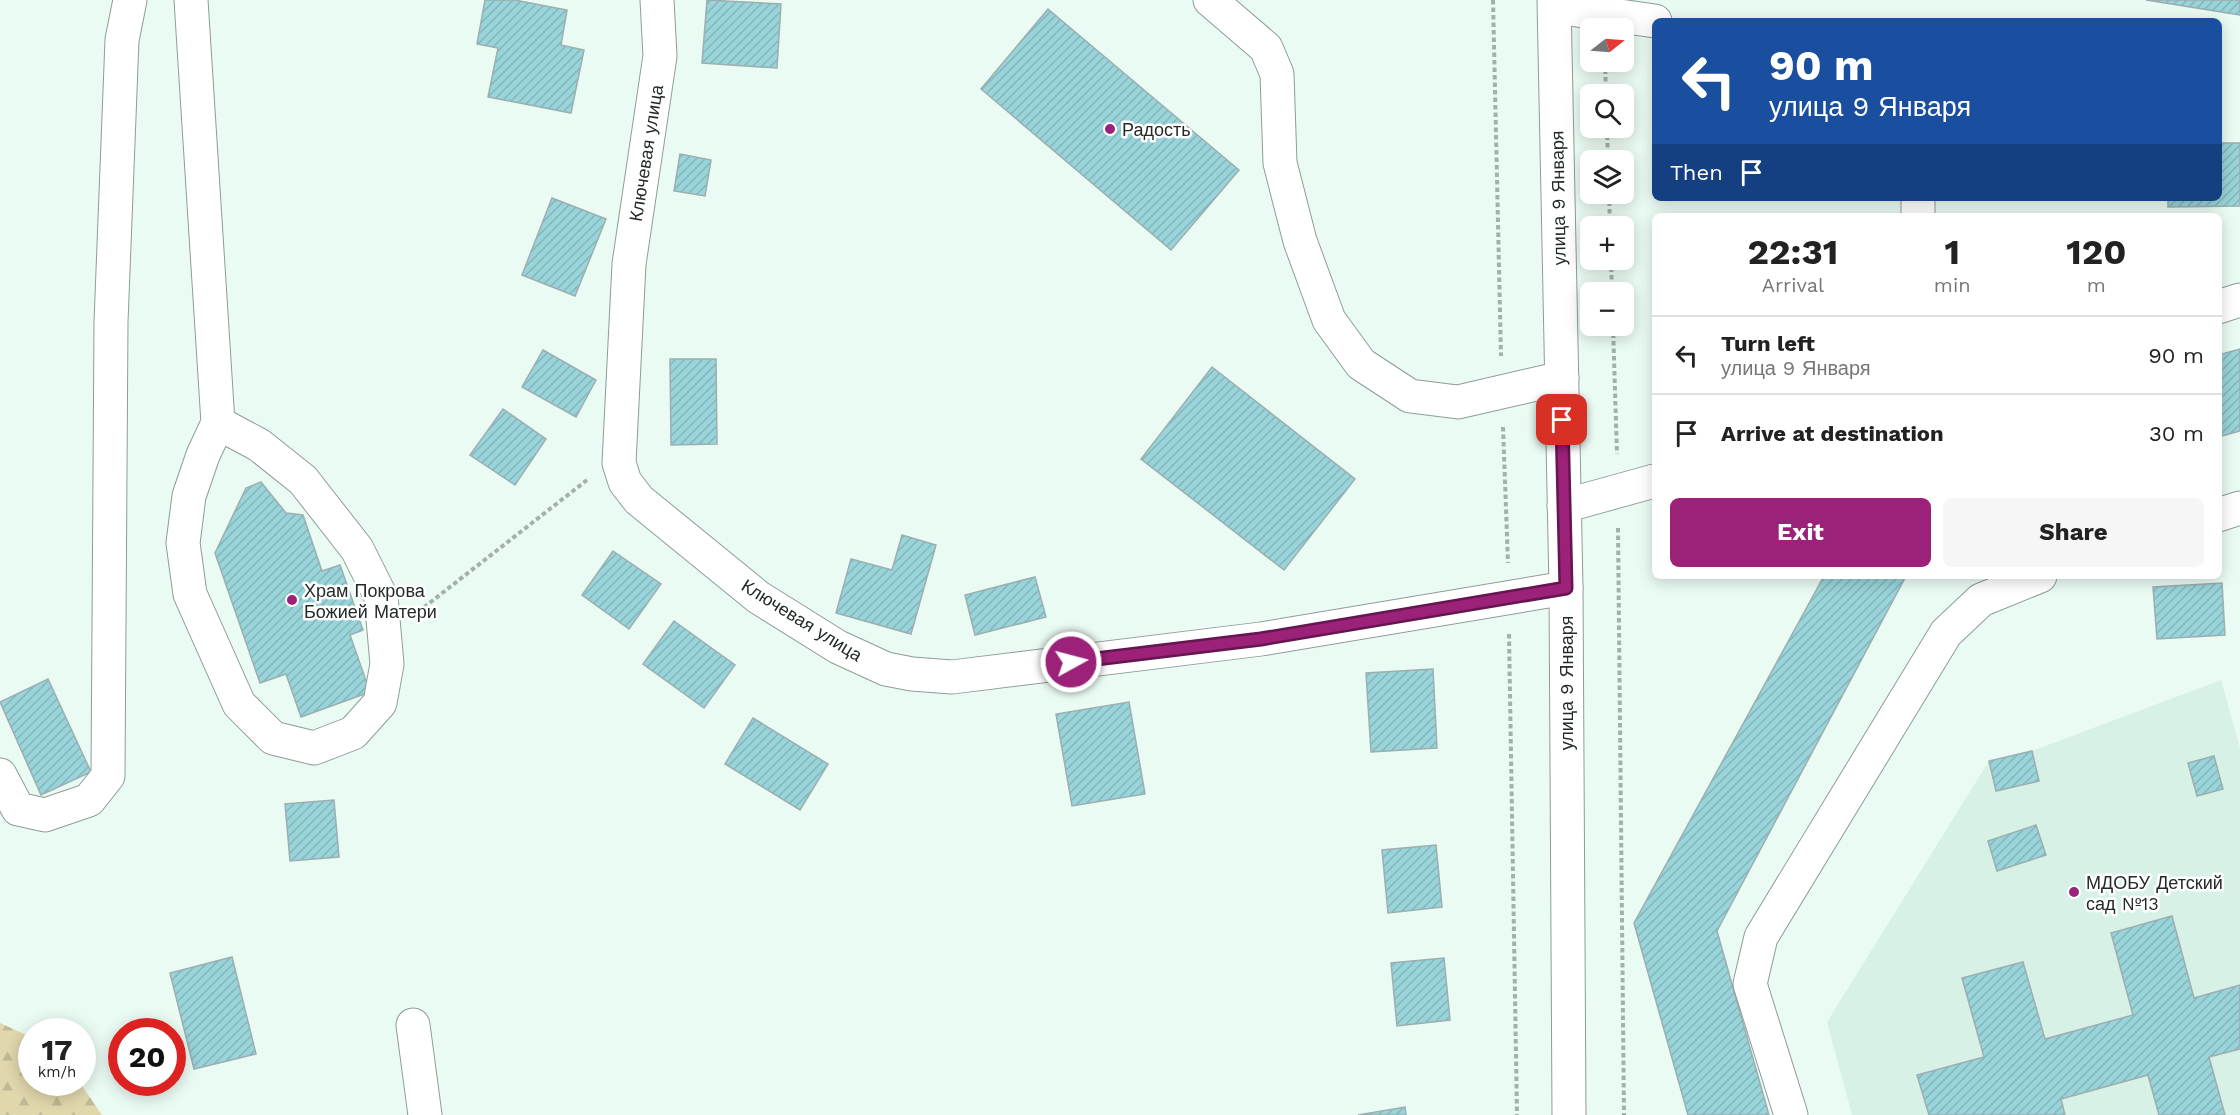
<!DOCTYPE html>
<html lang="en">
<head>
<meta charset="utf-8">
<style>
  body { margin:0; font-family:"Work Sans",sans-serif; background:#f6f6f6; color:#222; height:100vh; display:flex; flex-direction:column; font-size:22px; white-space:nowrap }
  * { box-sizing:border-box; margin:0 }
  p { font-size:20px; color:#767676 }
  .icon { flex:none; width:33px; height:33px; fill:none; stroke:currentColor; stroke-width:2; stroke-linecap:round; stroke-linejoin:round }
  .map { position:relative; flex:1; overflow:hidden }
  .side { position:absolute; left:1652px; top:213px; width:570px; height:366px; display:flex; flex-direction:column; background:#fff; border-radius:9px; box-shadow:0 3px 15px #0003 }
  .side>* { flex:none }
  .banner { position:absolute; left:1652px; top:18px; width:570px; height:183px; border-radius:9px; box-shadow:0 3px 15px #0003; background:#1a4fa0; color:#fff; overflow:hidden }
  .needle { width:39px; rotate:73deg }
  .fabs { position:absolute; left:1580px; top:18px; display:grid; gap:12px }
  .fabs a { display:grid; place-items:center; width:54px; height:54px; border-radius:9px; background:#fff; box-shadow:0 3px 15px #0003; font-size:30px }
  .speed { position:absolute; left:18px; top:1018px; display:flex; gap:12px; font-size:30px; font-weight:700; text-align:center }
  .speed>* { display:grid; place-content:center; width:78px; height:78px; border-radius:50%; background:#fff; box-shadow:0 3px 15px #0003; line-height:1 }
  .speed small { font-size:15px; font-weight:400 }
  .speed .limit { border:9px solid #d22; background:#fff; color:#111 }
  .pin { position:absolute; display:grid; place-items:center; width:51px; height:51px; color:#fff; margin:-26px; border-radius:12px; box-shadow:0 3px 9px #0006 }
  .me { position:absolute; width:66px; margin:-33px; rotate:83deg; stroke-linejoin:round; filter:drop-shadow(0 0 4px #0008) }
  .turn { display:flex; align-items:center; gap:21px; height:126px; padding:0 18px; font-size:27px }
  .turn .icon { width:78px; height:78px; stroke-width:2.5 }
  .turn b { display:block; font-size:42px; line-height:51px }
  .then { display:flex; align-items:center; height:57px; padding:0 18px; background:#0003; gap:12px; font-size:22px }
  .eta { display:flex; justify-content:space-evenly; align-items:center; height:102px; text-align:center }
  .eta b { font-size:36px; font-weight:700; line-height:42px }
  .primary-button { display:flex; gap:12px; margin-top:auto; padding:12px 18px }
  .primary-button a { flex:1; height:69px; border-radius:9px; background:#9b2179; color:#fff; font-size:24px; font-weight:700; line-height:69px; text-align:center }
  .primary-button a+a { background:#f6f6f6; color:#222 }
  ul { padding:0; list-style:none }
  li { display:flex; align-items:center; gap:18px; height:78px; padding:0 18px; border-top:2px solid #e0e0e0 }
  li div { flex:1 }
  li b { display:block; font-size:22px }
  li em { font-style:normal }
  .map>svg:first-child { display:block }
</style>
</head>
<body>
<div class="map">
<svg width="2240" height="1115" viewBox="0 0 2240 1115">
  <defs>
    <pattern id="forest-firs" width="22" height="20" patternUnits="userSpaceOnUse" patternTransform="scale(1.5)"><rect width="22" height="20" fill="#e0d7ad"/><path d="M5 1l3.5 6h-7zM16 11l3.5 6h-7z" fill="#c0b995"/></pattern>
    <pattern id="building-hatch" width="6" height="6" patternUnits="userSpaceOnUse" patternTransform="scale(1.5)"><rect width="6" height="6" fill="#98d4d9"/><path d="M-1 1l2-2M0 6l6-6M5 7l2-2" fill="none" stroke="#83b6ba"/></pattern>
  </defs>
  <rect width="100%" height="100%" fill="#eafbf3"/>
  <polygon fill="#d7f1e6" points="2221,680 2240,748 2240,1115 1852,1115 1827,1022 1989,761 2032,751"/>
  <polygon fill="url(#forest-firs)" points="0,1023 31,1037 32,1083 80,1083 102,1115 0,1115"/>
  <g fill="url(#building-hatch)" stroke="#9caeb0" stroke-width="1.5">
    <polygon points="485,0 515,0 567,10 561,45 584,50 571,113 488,97 498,48 477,44"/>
    <polygon points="707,0 781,4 777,68 702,63"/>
    <polygon points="2146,0 2240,0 2240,15"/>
    <polygon points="1048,9 1239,170 1171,250 981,89"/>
    <polygon points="2218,143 2240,143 2240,206 2168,207 2168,198 2218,198"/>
    <polygon points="680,154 711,160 705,196 674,191"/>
    <polygon points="552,198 606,219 575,296 522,275"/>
    <polygon points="2240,349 2240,431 2218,437 2218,355"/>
    <polygon points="543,350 596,380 576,417 522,387"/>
    <polygon points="670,359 716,359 717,444 671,445"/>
    <polygon points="1212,367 1355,479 1284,570 1141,459"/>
    <polygon points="503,409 546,439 515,485 470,455"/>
    <polygon points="261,482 286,513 303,515 322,571 340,565 363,630 350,635 370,692 301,717 286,674 260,683 215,553 246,488"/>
    <polygon points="902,535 936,545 911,634 836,613 851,559 892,570"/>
    <polygon points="613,551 661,584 629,629 582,595"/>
    <polygon points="1824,576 1906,576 1717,931 1769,1115 1688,1115 1634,923"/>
    <polygon points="1035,577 1046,617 975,635 965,595"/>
    <polygon points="2222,583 2225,635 2157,639 2153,587"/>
    <polygon points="674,621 735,665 704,708 643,664"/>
    <polygon points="1433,669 1437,748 1371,752 1366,673"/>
    <polygon points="48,679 91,772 41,795 0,702"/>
    <polygon points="1129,702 1145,794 1072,806 1056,714"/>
    <polygon points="753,718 828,764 800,810 725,764"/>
    <polygon points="2032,751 2039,781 1996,791 1989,761"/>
    <polygon points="2214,756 2223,789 2197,796 2188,763"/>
    <polygon points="334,800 339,857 290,861 285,804"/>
    <polygon points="2036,825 2046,855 1997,871 1988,841"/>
    <polygon points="1436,845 1442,907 1388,913 1382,850"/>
    <polygon points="2172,916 2194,998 2240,985 2240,1049 2209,1057 2225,1115 2159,1115 2148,1075 2061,1099 2065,1115 1929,1115 1917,1075 1984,1057 1962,978 2023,962 2045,1039 2133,1015 2111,933"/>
    <polygon points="232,957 256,1054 194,1069 170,973"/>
    <polygon points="1444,958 1450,1020 1397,1026 1391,963"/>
    <polygon points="1405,1107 1406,1115 1358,1115"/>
  </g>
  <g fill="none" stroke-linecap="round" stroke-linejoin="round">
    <g stroke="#8d9d96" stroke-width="35">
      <g id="minor">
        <polyline points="191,0 218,423 203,455 189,496 183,543 190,594 239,704 273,738 314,748 353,733 380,703 387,664 381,597 357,549 303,480 259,445 218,423"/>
        <polyline points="657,0 660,56 629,264 619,463 625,482 639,500 758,597 838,647 886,669 912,674 952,677 1261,639 1566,588"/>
        <polyline points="1210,0 1266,48 1277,74 1280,163 1300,241 1329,320 1361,364 1410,396 1458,402 1562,378"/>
        <polyline points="1555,7 1655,21"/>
        <polyline points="1918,216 1918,198"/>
        <polyline points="2218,307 2240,300"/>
        <polyline points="1564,506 1654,481"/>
        <polyline points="2218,515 2240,508"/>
        <polyline points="0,775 18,809 45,815 89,800 108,776 111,322 122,40 130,0"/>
        <polyline points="413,1025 425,1115"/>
        <polyline points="1791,1115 1750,984 1761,937 1946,633 1981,600 2040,576"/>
      </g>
    </g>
    <g stroke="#8d9d96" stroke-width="35">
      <polyline id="major" points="1554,0 1566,588 1569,1115"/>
    </g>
    <g stroke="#a4b1ab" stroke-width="4" stroke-dasharray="4.5 3" stroke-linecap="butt">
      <polyline points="1493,0 1501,356"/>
      <polyline points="1605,62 1606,94"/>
      <polyline points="1607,128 1608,160"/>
      <polyline points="1609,194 1610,226"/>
      <polyline points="1611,260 1612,292"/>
      <polyline points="1613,326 1617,454"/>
      <polyline points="1503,427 1508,563"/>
      <polyline points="1618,528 1624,1115"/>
      <polyline points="418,612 587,480"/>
      <polyline points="1509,634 1517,1115"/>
    </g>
    <use href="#minor" stroke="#fff" stroke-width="33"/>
    <use href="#major" stroke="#fff" stroke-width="33"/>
  </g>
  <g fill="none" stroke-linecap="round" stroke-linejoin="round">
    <g stroke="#65154f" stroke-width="15">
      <polyline id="route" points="1071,662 1261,639 1566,588 1562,420"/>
    </g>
    <use href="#route" stroke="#9b2179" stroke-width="10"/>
  </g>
  <g fill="#9b2179" stroke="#fff" stroke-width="2">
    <circle cx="1110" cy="129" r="6"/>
    <circle cx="292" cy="600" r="6"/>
    <circle cx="2074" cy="892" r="6"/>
  </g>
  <g text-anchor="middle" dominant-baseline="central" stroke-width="5" stroke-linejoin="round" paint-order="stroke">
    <g font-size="18" fill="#232a27" stroke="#fff" text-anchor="start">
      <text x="1122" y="129">Радость</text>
      <text x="304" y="590">Храм Покрова<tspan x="304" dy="21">Божией Матери</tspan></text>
      <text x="2086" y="882">МДОБУ Детский<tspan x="2086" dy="21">сад №13</tspan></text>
    </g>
    <g font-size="18" fill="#232a27" stroke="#fff">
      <text transform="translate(646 153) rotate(-81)">Ключевая улица</text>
      <text transform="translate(1558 198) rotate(-91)">улица 9 Января</text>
      <text transform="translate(802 620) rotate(32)">Ключевая улица</text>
      <text transform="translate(1566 683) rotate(-90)">улица 9 Января</text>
    </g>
  </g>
</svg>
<div class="fabs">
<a><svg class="needle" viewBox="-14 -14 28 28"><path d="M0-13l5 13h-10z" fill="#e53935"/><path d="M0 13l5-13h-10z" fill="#767676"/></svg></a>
<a><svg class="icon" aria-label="search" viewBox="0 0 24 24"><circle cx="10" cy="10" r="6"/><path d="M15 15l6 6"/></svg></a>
<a><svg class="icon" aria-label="layers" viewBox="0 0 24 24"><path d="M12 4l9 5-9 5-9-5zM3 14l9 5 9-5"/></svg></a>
<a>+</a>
<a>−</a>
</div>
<div class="speed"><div>17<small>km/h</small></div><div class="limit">20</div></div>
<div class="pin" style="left:1562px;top:420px;background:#d93025"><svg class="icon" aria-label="arrive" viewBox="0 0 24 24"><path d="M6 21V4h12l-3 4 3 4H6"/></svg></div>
<svg class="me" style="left:1071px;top:662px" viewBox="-20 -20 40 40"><circle r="17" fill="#9b2179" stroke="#fff" stroke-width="3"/><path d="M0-11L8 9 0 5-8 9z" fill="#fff"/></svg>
<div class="banner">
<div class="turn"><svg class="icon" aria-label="left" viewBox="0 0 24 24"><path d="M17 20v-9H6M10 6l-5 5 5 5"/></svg><div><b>90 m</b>улица 9 Января</div></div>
<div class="then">Then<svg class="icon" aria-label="arrive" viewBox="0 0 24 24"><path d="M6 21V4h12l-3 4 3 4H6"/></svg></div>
</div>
<section class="side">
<div class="eta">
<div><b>22:31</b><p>Arrival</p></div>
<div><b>1</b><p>min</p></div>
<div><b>120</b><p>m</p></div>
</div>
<ul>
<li><svg class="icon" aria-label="left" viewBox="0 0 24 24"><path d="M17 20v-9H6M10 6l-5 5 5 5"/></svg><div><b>Turn left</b><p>улица 9 Января</p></div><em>90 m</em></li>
<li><svg class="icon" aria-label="arrive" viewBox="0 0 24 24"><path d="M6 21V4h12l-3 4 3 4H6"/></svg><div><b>Arrive at destination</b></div><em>30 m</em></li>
</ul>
<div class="primary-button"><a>Exit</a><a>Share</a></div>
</section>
</div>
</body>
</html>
